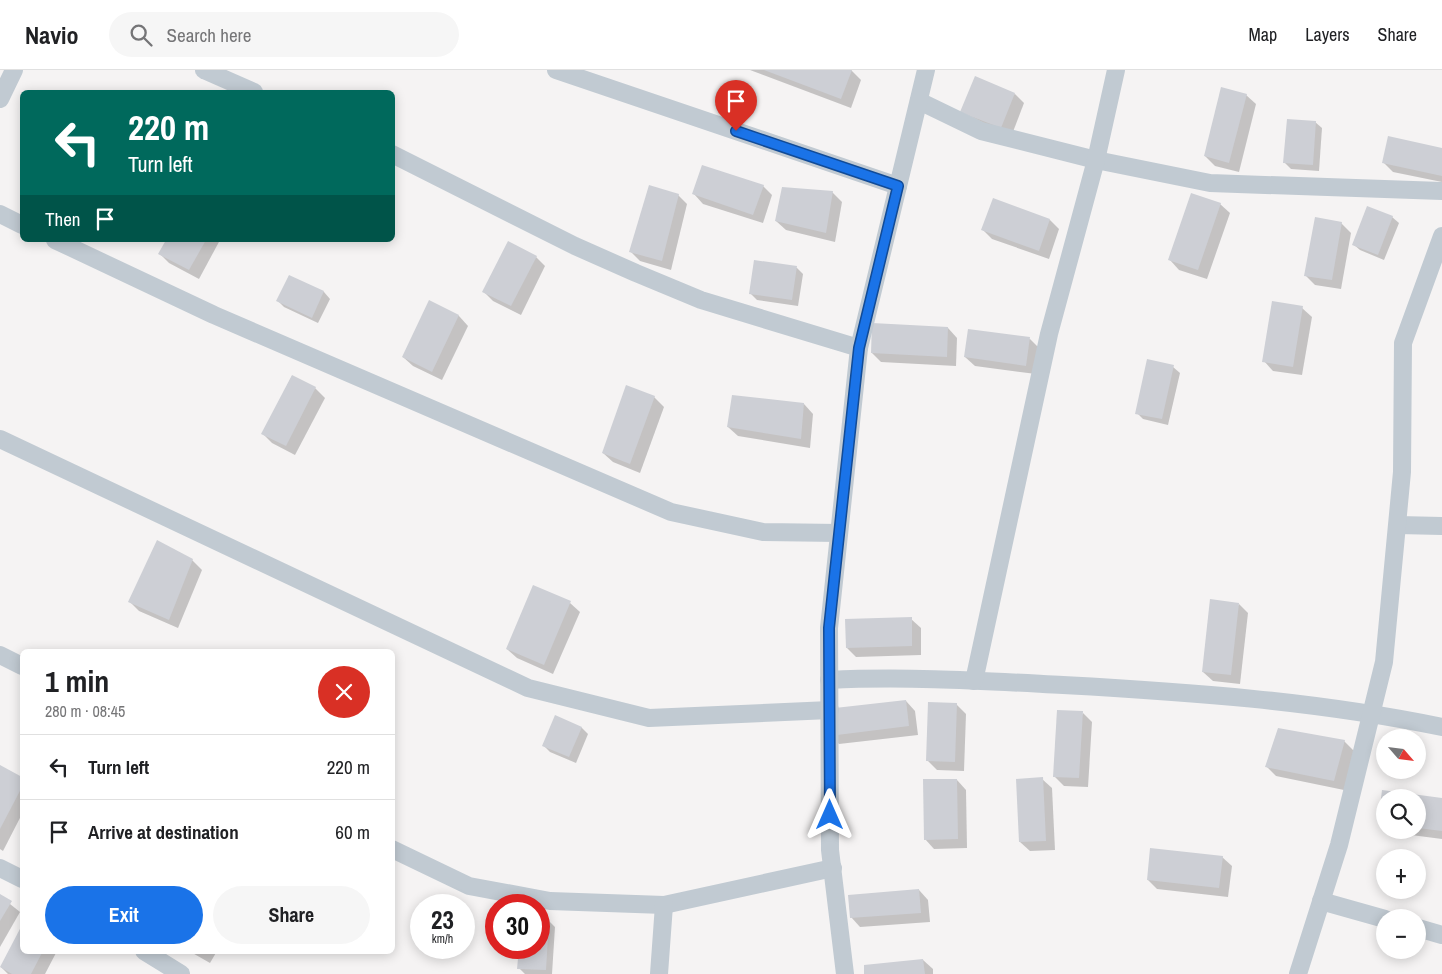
<!DOCTYPE html>
<html lang="en">
<head>
<meta charset="utf-8">
<style>
  body { margin:0; font-family:"Archivo Narrow",sans-serif; background:#f6f6f6; color:#202124; height:100vh; display:flex; flex-direction:column; font-size:19px; white-space:nowrap }
  * { box-sizing:border-box; margin:0 }
  p { font-size:16px; color:#757577 }
  .icon { flex:none; width:28px; height:28px; fill:none; stroke:currentColor; stroke-width:2; stroke-linecap:round; stroke-linejoin:round }
  .map { position:relative; flex:1; overflow:hidden }
  .sheet { position:absolute; left:20px; top:579px; width:375px; height:305px; display:flex; flex-direction:column; background:#fff; border-radius:8px; box-shadow:0 2px 12px #0003 }
  .sheet>* { flex:none }
  .guide { position:absolute; left:20px; top:20px; width:375px; height:152px; border-radius:8px; box-shadow:0 2px 12px #0003; background:#00695c; color:#fff; overflow:hidden }
  .needle { width:32px; rotate:118deg }
  .fabs { position:absolute; left:1376px; top:659px; display:grid; gap:10px }
  .fabs a { display:grid; place-items:center; width:50px; height:50px; border-radius:50%; background:#fff; box-shadow:0 2px 12px #0003; font-size:25px }
  .speed { position:absolute; left:410px; top:824px; display:flex; gap:10px; font-size:25px; font-weight:700; text-align:center }
  .speed>* { display:grid; place-content:center; width:65px; height:65px; border-radius:50%; background:#fff; box-shadow:0 2px 12px #0003; line-height:1 }
  .speed small { font-size:12px; font-weight:400 }
  .speed .limit { border:8px solid #d22; background:#fff; color:#111 }
  .pin { position:absolute; display:grid; place-items:center; width:42px; height:42px; color:#fff; margin:-51px -21px; border-radius:50% 50% 50% 0; rotate:-45deg; box-shadow:0 0 5px #0007 }
  .pin .icon { rotate:45deg }
  .me { position:absolute; width:55px; margin:-28px; rotate:0deg; stroke-linejoin:round; filter:drop-shadow(0 0 4px #0008) }
  .turn { display:flex; align-items:center; gap:18px; height:105px; padding:0 25px; font-size:22px }
  .turn .icon { width:65px; height:65px; stroke-width:2.5 }
  .turn b { display:block; font-size:35px; line-height:42px }
  .then { display:flex; align-items:center; height:48px; padding:0 25px; background:#0003; gap:10px; font-size:19px }
  .round { display:grid; place-items:center; flex:none; width:52px; height:52px; border-radius:26px; background:#f6f6f6 }
  .summary { display:flex; align-items:center; justify-content:space-between; height:85px; padding:0 25px }
  h1 { font-size:30px; font-weight:800; line-height:38px }
  .primary-button { display:flex; gap:10px; margin-top:auto; padding:10px 25px }
  .primary-button a { flex:1; height:58px; border-radius:30px; background:#1a73e8; color:#fff; font-size:20px; font-weight:800; line-height:58px; text-align:center }
  .primary-button a+a { background:#f6f6f6; color:#202124 }
  ul { padding:0; list-style:none }
  li { display:flex; align-items:center; gap:15px; height:65px; padding:0 25px; border-top:1px solid #e0e0e0 }
  li div { flex:1 }
  li b { display:block; font-size:19px }
  li em { font-style:normal }
  header { display:flex; align-items:center; gap:30px; box-sizing:border-box; height:70px; padding:0 25px; background:#fff; border-bottom:1px solid #e0e0e0 }
  header strong { font-size:24px }
  nav { display:flex; gap:28px; margin-inline-start:auto; font-size:18px }
  .search { width:350px; height:45px; background:#f6f6f6; display:flex; align-items:center; gap:12px; box-sizing:border-box; padding:0 18px; border-radius:28px; color:#757577; font-size:19px }
  .map>svg:first-child { display:block }
</style>
</head>
<body>
<header>
<strong>Navio</strong>
<div class="search"><svg class="icon" aria-label="search" viewBox="0 0 24 24"><circle cx="10" cy="10" r="6"/><path d="M15 15l6 6"/></svg>Search here</div>
<nav><a>Map</a><a>Layers</a><a>Share</a></nav>
</header>
<div class="map">
<svg width="1442" height="904" viewBox="0 0 1442 904">
  <rect width="100%" height="100%" fill="#f5f3f3"/>
  <g fill="#0003">
    <polygon points="750,0 851,0 861,10 851,38"/>
    <polygon points="1015,24 1024,33 1011,67 962,42"/>
    <polygon points="1246,25 1256,34 1239,102 1215,96 1205,86"/>
    <polygon points="1315,52 1322,58 1319,101 1291,99 1285,93"/>
    <polygon points="1442,79 1442,112 1393,102 1383,92"/>
    <polygon points="763,116 772,125 763,153 703,134 694,124"/>
    <polygon points="832,122 842,132 835,172 786,160 776,151"/>
    <polygon points="678,125 687,134 671,200 640,191 630,181"/>
    <polygon points="1220,134 1230,143 1207,209 1179,200 1170,190"/>
    <polygon points="1392,147 1399,153 1384,190 1360,180 1353,174"/>
    <polygon points="1050,150 1059,159 1049,189 992,169 982,159"/>
    <polygon points="1341,153 1351,163 1341,219 1315,215 1305,205"/>
    <polygon points="167,170 220,170 199,209 169,193 160,184"/>
    <polygon points="536,187 545,196 521,245 493,231 483,221"/>
    <polygon points="755,192 797,198 803,204 798,236 757,230 750,223"/>
    <polygon points="289,206 324,222 330,229 318,253 284,237 278,231"/>
    <polygon points="430,232 459,246 468,256 442,310 413,296 403,287"/>
    <polygon points="1302,238 1312,247 1302,305 1273,301 1264,291"/>
    <polygon points="948,258 957,268 956,296 881,292 872,283"/>
    <polygon points="1030,269 1039,278 1036,304 975,296 965,287"/>
    <polygon points="1173,297 1180,303 1168,355 1143,349 1137,343"/>
    <polygon points="292,306 315,318 325,328 295,385 272,373 263,364"/>
    <polygon points="654,327 664,337 640,403 613,392 603,383"/>
    <polygon points="804,334 813,344 810,378 738,366 728,357"/>
    <polygon points="192,490 202,500 178,558 139,541 130,532"/>
    <polygon points="534,517 570,533 580,542 553,604 517,588 507,579"/>
    <polygon points="1239,534 1248,543 1240,614 1213,611 1203,602"/>
    <polygon points="911,549 921,558 921,585 856,587 847,578"/>
    <polygon points="906,631 915,641 918,665 839,674 830,665"/>
    <polygon points="956,634 966,644 964,701 937,700 927,690"/>
    <polygon points="1083,643 1092,652 1088,717 1064,716 1054,706"/>
    <polygon points="556,647 582,658 588,664 576,693 550,682 543,675"/>
    <polygon points="1344,671 1354,681 1344,720 1276,706 1267,697"/>
    <polygon points="0,696 22,708 22,744 3,781 0,779"/>
    <polygon points="1042,709 1052,718 1055,780 1030,781 1020,772"/>
    <polygon points="957,710 966,720 967,778 934,779 925,769"/>
    <polygon points="1383,722 1442,729 1442,769 1388,762 1387,760 1418,760 1418,728 1385,728 1385,758 1379,752"/>
    <polygon points="1222,787 1232,796 1228,827 1157,819 1148,810"/>
    <polygon points="919,820 928,830 930,852 860,857 851,847"/>
    <polygon points="0,826 20,842 0,877"/>
    <polygon points="539,851 549,851 555,857 552,904 525,904 519,898 520,878 539,878"/>
    <polygon points="22,857 22,881 57,881 45,904 8,904 1,897"/>
    <polygon points="189,881 217,881 210,893"/>
    <polygon points="923,890 933,899 933,904 866,904"/>
  </g>
  <g fill="#cdcfd5">
    <polygon points="764,0 852,0 841,29"/>
    <polygon points="975,6 1015,23 1001,58 960,42"/>
    <polygon points="1221,17 1247,24 1229,93 1204,86"/>
    <polygon points="1287,49 1316,51 1313,95 1283,93"/>
    <polygon points="1388,66 1442,78 1442,106 1382,93"/>
    <polygon points="702,95 764,115 753,145 692,124"/>
    <polygon points="649,115 679,124 662,191 629,182"/>
    <polygon points="782,117 833,121 826,163 775,151"/>
    <polygon points="1191,123 1221,133 1198,200 1168,190"/>
    <polygon points="993,128 1050,149 1039,181 981,160"/>
    <polygon points="1367,136 1393,146 1378,185 1352,175"/>
    <polygon points="1315,147 1342,152 1332,210 1304,206"/>
    <polygon points="166,170 206,170 189,200 158,184"/>
    <polygon points="508,171 537,186 511,236 482,222"/>
    <polygon points="754,190 797,196 792,230 749,224"/>
    <polygon points="289,205 324,221 312,248 276,231"/>
    <polygon points="429,230 459,245 432,302 402,287"/>
    <polygon points="1272,231 1303,236 1293,297 1262,292"/>
    <polygon points="872,253 948,257 947,287 871,283"/>
    <polygon points="968,259 1030,267 1026,296 964,287"/>
    <polygon points="1147,289 1174,295 1162,349 1135,344"/>
    <polygon points="292,305 316,317 286,376 261,364"/>
    <polygon points="626,315 655,326 630,394 602,383"/>
    <polygon points="732,325 804,333 801,369 727,357"/>
    <polygon points="157,470 193,489 169,550 128,532"/>
    <polygon points="533,515 571,531 544,595 506,579"/>
    <polygon points="1210,529 1239,533 1231,605 1202,602"/>
    <polygon points="912,547 912,576 846,578 845,549"/>
    <polygon points="906,630 909,656 829,666 826,639"/>
    <polygon points="928,632 957,633 955,692 926,691"/>
    <polygon points="1057,640 1083,641 1079,708 1053,707"/>
    <polygon points="555,645 582,657 569,687 542,676"/>
    <polygon points="1278,658 1345,670 1334,711 1265,697"/>
    <polygon points="0,695 22,707 22,717 0,759"/>
    <polygon points="1043,707 1046,771 1019,772 1016,709"/>
    <polygon points="923,709 957,709 958,769 924,770"/>
    <polygon points="1382,720 1442,728 1442,761 1418,758 1418,728 1385,728 1385,754 1378,753"/>
    <polygon points="1150,778 1223,786 1219,818 1147,810"/>
    <polygon points="919,819 921,843 850,848 848,825"/>
    <polygon points="0,824 12,831 0,851"/>
    <polygon points="539,849 549,850 546,900 517,899 519,878 539,878"/>
    <polygon points="22,855 22,881 43,881 31,904 12,904 0,897"/>
    <polygon points="923,889 925,904 864,904 864,895"/>
  </g>
  <g fill="none" stroke-linecap="round" stroke-linejoin="round">
    <g stroke="#c1cad2" stroke-width="18">
      <polyline points="204,0 254,22"/>
      <polyline points="556,0 898,116"/>
      <polyline points="0,29 14,0"/>
      <polyline points="919,31 981,61 1096,90 1210,113 1442,121"/>
      <polyline points="392,84 575,176 636,203 701,230 859,278"/>
      <polyline points="0,144 22,155"/>
      <polyline points="55,170 214,245 671,442 763,462 839,463"/>
      <polyline points="0,369 528,618 649,648 830,640"/>
      <polyline points="1398,455 1442,456"/>
      <polyline points="0,585 22,596"/>
      <path d="M829,610C907,606 985,611 1063,615C1190,622 1317,631 1442,657"/>
      <polyline points="974,611 1049,264 1096,90 1116,0"/>
      <polyline points="392,779 469,816 550,831 664,835 833,798"/>
      <polyline points="0,798 22,809"/>
      <polyline points="1321,831 1385,849"/>
      <polyline points="1418,858 1442,865"/>
      <polyline points="144,881 181,904"/>
      <polyline points="659,904 664,835"/>
      <polyline points="845,904 830,780 829,558 859,278 926,0"/>
      <polyline points="1298,904 1339,775 1384,592 1402,402 1403,273 1442,166"/>
    </g>
  </g>
  <g fill="none" stroke-linecap="round" stroke-linejoin="round">
    <g stroke="#114b97" stroke-width="12">
      <polyline id="route" points="736,61 898,116 859,278 829,558 830,745"/>
    </g>
    <use href="#route" stroke="#1a73e8" stroke-width="9"/>
  </g>
</svg>
<div class="fabs">
<a><svg class="needle" viewBox="-14 -14 28 28"><path d="M0-13l5 13h-10z" fill="#e53935"/><path d="M0 13l5-13h-10z" fill="#757577"/></svg></a>
<a><svg class="icon" aria-label="search" viewBox="0 0 24 24"><circle cx="10" cy="10" r="6"/><path d="M15 15l6 6"/></svg></a>
<a>+</a>
<a>−</a>
</div>
<div class="speed"><div>23<small>km/h</small></div><div class="limit">30</div></div>
<div class="pin" style="left:736px;top:61px;background:#d93025"><svg class="icon" aria-label="arrive" viewBox="0 0 24 24"><path d="M6 21V4h12l-3 4 3 4H6"/></svg></div>
<svg class="me" style="left:830px;top:745px" viewBox="-20 -20 40 40"><path d="M0-17L14 15 0 8-14 15z" fill="#1a73e8" stroke="#fff" stroke-width="4"/></svg>
<div class="guide">
<div class="turn"><svg class="icon" aria-label="left" viewBox="0 0 24 24"><path d="M17 20v-9H6M10 6l-5 5 5 5"/></svg><div><b>220 m</b>Turn left</div></div>
<div class="then">Then<svg class="icon" aria-label="arrive" viewBox="0 0 24 24"><path d="M6 21V4h12l-3 4 3 4H6"/></svg></div>
</div>
<section class="sheet">
<div class="summary"><div><h1>1 min</h1><p>280 m · 08:45</p></div><a class="round" style="background:#d93025;color:#fff"><svg class="icon" aria-label="close" viewBox="0 0 24 24"><path d="M6 6l12 12M18 6L6 18"/></svg></a></div>
<ul>
<li><svg class="icon" aria-label="left" viewBox="0 0 24 24"><path d="M17 20v-9H6M10 6l-5 5 5 5"/></svg><div><b>Turn left</b></div><em>220 m</em></li>
<li><svg class="icon" aria-label="arrive" viewBox="0 0 24 24"><path d="M6 21V4h12l-3 4 3 4H6"/></svg><div><b>Arrive at destination</b></div><em>60 m</em></li>
</ul>
<div class="primary-button"><a>Exit</a><a>Share</a></div>
</section>
</div>
</body>
</html>
